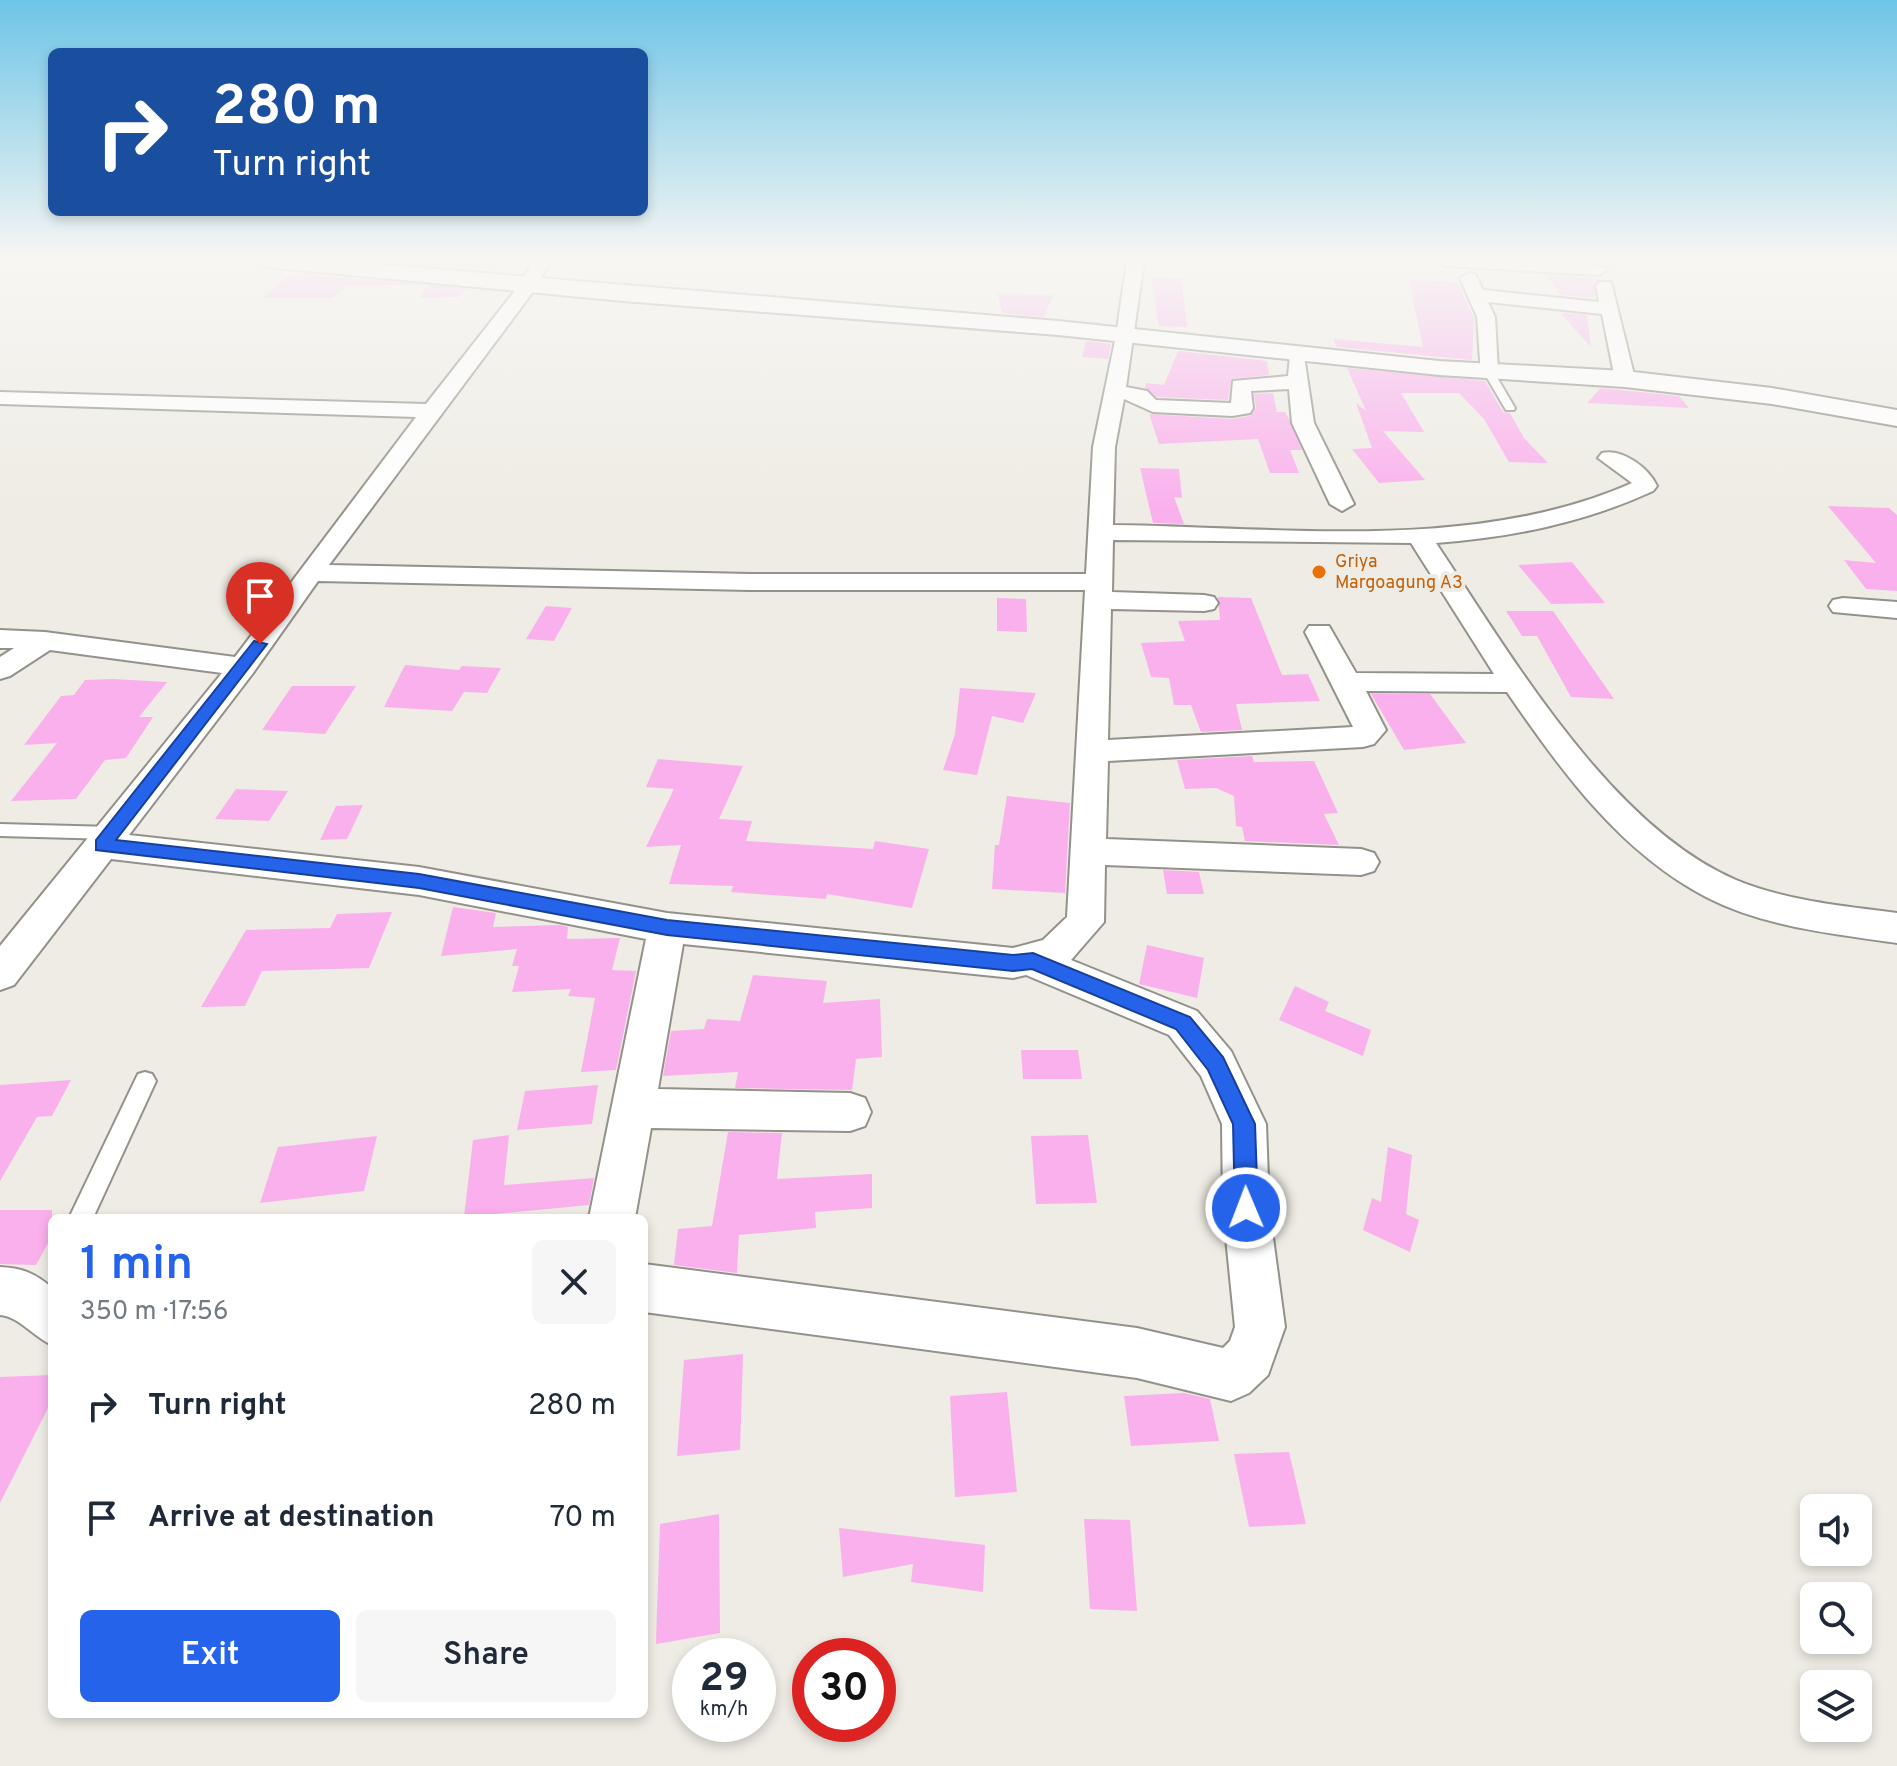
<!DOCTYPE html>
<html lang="en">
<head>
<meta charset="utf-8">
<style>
  body { margin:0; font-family:Overpass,sans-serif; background:#f6f6f7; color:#1f2937; height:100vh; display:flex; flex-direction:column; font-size:30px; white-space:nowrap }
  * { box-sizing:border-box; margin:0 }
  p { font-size:26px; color:#747a83 }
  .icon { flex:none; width:44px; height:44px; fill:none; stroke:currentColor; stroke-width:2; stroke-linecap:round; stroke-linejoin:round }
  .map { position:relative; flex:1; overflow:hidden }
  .details { position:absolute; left:48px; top:1214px; width:600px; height:504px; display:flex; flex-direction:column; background:#fff; border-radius:12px; box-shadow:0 4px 12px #0003 }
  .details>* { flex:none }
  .top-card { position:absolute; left:48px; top:48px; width:600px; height:168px; border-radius:12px; box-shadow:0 4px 12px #0003; background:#1a4fa0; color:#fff; overflow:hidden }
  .buttons { position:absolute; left:1800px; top:1494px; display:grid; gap:16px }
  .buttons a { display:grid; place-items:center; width:72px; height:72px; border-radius:12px; background:#fff; box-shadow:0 4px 12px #0003; font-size:40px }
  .speed { position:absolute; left:672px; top:1638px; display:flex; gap:16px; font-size:40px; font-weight:700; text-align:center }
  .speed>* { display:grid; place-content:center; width:104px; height:104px; border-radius:50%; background:#fff; box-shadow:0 4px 12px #0003; line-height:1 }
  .speed small { font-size:20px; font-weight:400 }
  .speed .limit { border:12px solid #d22; background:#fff; color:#111 }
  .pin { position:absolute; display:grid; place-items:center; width:68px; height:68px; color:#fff; margin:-82px -34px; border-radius:50% 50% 50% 0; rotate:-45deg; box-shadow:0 0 8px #0007 }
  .pin .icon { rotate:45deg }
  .me { position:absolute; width:88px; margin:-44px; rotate:359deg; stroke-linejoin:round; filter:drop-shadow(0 0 6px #0008) }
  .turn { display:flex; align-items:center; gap:28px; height:168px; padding:0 32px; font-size:36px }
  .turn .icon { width:104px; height:104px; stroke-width:2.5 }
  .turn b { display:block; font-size:56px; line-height:68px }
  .round { display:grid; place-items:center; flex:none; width:84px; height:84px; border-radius:12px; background:#f6f6f7 }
  .summary { display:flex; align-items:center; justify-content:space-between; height:136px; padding:0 32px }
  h1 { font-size:48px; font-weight:600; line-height:60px; color:#2563eb }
  .primary-button { display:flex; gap:16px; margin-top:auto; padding:16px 32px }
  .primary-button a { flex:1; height:92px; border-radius:12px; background:#2563eb; color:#fff; font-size:32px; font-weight:600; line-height:92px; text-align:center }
  .primary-button a+a { background:#f6f6f7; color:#1f2937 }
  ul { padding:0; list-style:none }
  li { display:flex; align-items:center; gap:24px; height:112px; padding:0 32px }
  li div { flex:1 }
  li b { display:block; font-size:30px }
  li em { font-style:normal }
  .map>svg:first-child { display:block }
</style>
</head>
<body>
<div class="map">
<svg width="1897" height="1766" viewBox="0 0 1897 1766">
  <rect width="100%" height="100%" fill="#eeece4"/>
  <g fill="#fab0ed">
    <polygon points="379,261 492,261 484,270"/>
    <polygon points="291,274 308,274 427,285 346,285 333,298 263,298"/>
    <polygon points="1547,275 1599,278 1600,279 1594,284 1595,297 1584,297 1560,295"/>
    <polygon points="1151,277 1181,278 1187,327 1159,326"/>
    <polygon points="1409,280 1458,282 1474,318 1472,360 1337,347 1333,339 1423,347"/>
    <polygon points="428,285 466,289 459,297 419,298"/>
    <polygon points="997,293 1053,295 1044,317 1002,313"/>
    <polygon points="1562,313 1587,315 1591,347 1562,315"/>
    <polygon points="1086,341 1111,344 1108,359 1082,357"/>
    <polygon points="1178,351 1267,361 1269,375 1231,379 1228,400 1157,397 1145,388 1146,383 1164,385"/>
    <polygon points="1347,368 1485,381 1503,412 1510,413 1524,438 1548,463 1509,462 1484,419 1459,393 1401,393 1424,432 1383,431 1425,480 1379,483 1352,449 1372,448 1356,403 1366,411"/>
    <polygon points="1601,388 1679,396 1689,408 1587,403"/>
    <polygon points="1273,393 1277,412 1285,412 1288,417 1302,450 1290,450 1299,473 1270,473 1258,439 1159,444 1149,414 1232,419 1250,416 1256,408 1254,394"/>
    <polygon points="1140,468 1179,469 1182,498 1174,497 1184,524 1153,523"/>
    <polygon points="1828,506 1889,508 1897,515 1897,591 1866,589 1844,560 1876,563"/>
    <polygon points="1572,562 1605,603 1551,604 1518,565"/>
    <polygon points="1218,597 1251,598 1282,675 1308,674 1320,701 1236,704 1242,730 1201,732 1191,705 1174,705 1169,678 1151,677 1141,643 1185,641 1178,621 1220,620"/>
    <polygon points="997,598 1026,599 1027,632 997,631"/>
    <polygon points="546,606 572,608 554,641 526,639"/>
    <polygon points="1506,611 1553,611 1614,699 1571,697 1537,636 1522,636"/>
    <polygon points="405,665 459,670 462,666 501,668 487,693 464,692 452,711 384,707"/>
    <polygon points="113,679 167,682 139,717 153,717 126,758 105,760 76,799 11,801 57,743 24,745 61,696 74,695 85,680"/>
    <polygon points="292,686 356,686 325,734 262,730"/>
    <polygon points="960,688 1036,693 1023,723 992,716 977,775 943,770 955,734"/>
    <polygon points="1371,694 1430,694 1466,743 1404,750"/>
    <polygon points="1252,756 1254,762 1314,761 1338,813 1324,814 1339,845 1245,841 1242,827 1236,826 1234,796 1216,788 1185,789 1177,760"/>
    <polygon points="658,759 743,766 719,819 752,821 746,841 873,849 875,841 929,849 912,908 827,894 826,899 731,892 733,886 669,884 681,845 646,847 674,789 646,787"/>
    <polygon points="236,789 288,791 269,821 215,819"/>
    <polygon points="1007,796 1070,803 1065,893 992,889 995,845 999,845"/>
    <polygon points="363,805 347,839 320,840 336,806"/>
    <polygon points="1163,870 1199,872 1204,894 1167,894"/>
    <polygon points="453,907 496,913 493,927 560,925 568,927 567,939 620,938 612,970 636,971 616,1070 581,1072 595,998 568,996 571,989 512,992 519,966 512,966 517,949 441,956"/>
    <polygon points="392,912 369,968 262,971 245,1006 201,1007 246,930 330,928 337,914"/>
    <polygon points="1147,945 1204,958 1197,998 1139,984"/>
    <polygon points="753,975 827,981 823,1003 880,999 882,1057 856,1059 852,1090 735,1088 738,1072 663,1076 671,1031 704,1029 707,1019 740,1021"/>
    <polygon points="1295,986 1329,1002 1325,1011 1371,1030 1363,1056 1279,1020"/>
    <polygon points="1021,1050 1078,1050 1082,1079 1023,1079"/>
    <polygon points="71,1080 52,1116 37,1117 0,1181 0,1085"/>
    <polygon points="598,1085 592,1124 517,1130 525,1091"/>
    <polygon points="728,1132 782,1133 777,1179 872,1174 872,1208 815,1212 816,1228 739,1235 737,1273 674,1265 678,1229 712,1226"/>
    <polygon points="509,1135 504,1185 594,1178 589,1205 464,1217 473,1140"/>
    <polygon points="1088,1135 1097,1203 1036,1204 1031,1136"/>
    <polygon points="377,1136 364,1191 260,1203 278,1147"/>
    <polygon points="1388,1147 1412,1155 1406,1214 1419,1220 1410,1252 1363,1230 1372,1198 1381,1202"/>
    <polygon points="0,1210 52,1210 52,1236 36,1265 0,1264"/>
    <polygon points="743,1354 740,1450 677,1456 684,1360"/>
    <polygon points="52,1375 52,1400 0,1503 0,1377"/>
    <polygon points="1007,1392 1017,1492 955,1497 950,1396"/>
    <polygon points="1184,1393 1210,1399 1219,1441 1131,1446 1124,1396"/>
    <polygon points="1289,1452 1306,1524 1249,1527 1234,1454"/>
    <polygon points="719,1514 720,1633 656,1644 660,1524"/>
    <polygon points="1084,1519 1130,1520 1137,1611 1090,1609"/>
    <polygon points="839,1528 985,1545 983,1592 911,1582 913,1564 843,1577"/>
  </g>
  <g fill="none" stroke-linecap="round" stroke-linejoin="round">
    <g stroke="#93918a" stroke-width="4">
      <g id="service">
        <polygon points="1484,369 1492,369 1515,408 1514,410 1506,410 1483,371"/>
        <polygon points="0,824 112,827 121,833 112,839 0,836"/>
        <polygon points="145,1072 152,1074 156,1081 93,1218 69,1218 138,1074"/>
      </g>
    </g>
    <g stroke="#93918a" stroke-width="4">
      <g id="minor">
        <path d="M533,261H550L535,289L329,565L750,574H1086L1093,447L1116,336L1127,261H1144L1126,387L1147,391L1156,400L1231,403L1233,381L1288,376L1290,356H1304L1314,423L1354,504L1342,511L1330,504L1292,423L1289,389L1251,391L1253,408L1250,413L1232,416L1153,412L1124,399L1115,447L1113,525C1282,527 1474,553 1632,483L1598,458L1602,453C1622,448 1649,468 1657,486L1653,491C1583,523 1513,537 1436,543C1511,655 1609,825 1736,880C1787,901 1843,906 1897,913V943C1834,934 1764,927 1706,897C1620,852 1561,771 1507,692L1366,691L1386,730L1374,744L1363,747L1108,761L1106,839L1361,849L1374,853L1379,862L1374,871L1361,875L1105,865L1104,922L1071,960L1197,1011L1231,1051L1266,1124L1269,1208L1285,1327L1268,1375L1249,1393L1231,1401L1137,1378L644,1312V1264L1137,1328L1223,1348L1230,1341L1235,1327L1223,1208L1222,1124L1201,1076L1169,1035L1026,975L1013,978L683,944L658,1089L850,1093L865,1098L871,1112L865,1126L850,1131L651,1128L635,1218H589L646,939L419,895L111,859L14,985L0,990V946L222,673L50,650L10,676L0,679V657L14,648H0V630L45,632L235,657L416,417L0,404V392L426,404L521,283ZM1113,540L1411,543L1494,674L1356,673L1329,626H1309L1305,632L1353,727L1108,740L1111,609L1204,611L1214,609L1218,603L1214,597L1204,595L1112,592ZM318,581L750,590H1085L1067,917L1043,940L1013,948L667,913L419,867L129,835L253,673Z"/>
        <path d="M1437,261C1464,261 1592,256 1607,270L1598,275L1445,266Z"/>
        <polygon points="1469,273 1475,274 1483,290 1599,302 1596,286 1599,282 1611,282 1635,379 1625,385 1615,379 1602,314 1488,302 1495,317 1498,371 1495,375 1481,375 1477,317 1460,278"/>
        <polygon points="1843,598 1897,602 1897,618 1833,612 1829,606 1833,600"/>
        <path d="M0,1267C22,1268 35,1273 52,1288V1345C34,1337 18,1316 0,1315Z"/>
      </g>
    </g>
    <g stroke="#93918a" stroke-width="4">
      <polygon id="tertiary" points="256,261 338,261 1058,321 1439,361 1625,371 1772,388 1897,410 1897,426 1772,404 1625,387 1439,375 1058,335 623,301 266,267"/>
    </g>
    <use href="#service" fill="#fff" fill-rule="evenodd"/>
    <use href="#minor" fill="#fff" fill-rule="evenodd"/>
    <use href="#tertiary" fill="#fff" fill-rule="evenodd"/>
  </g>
  <linearGradient id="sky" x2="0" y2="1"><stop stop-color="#6ec5e7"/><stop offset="0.51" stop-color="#f7f6f3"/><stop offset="1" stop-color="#f7f6f3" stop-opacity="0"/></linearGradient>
  <rect width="1897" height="509" fill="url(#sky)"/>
  <polygon fill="#2563eb" stroke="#184099" stroke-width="2" points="254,641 267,644 116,840 419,874 667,920 1013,955 1033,953 1190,1017 1223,1057 1255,1124 1258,1208 1255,1216 1246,1220 1238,1216 1235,1208 1233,1124 1208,1070 1176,1029 1032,969 1013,971 667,935 419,888 96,850 96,840"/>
  <circle fill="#e8710a" stroke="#eeece4" stroke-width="3" cx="1319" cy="572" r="8"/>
  <g text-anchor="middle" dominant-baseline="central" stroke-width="8" stroke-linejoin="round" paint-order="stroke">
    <g font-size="18" fill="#c56008" stroke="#eeece4" text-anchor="start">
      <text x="1335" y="562">Griya<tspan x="1335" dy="21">Margoagung A3</tspan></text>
    </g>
  </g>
</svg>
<div class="buttons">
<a><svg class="icon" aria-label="sound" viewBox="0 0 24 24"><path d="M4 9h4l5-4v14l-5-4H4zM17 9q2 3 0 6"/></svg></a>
<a><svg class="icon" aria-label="search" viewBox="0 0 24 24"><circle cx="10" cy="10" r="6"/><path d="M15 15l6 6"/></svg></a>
<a><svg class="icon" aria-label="layers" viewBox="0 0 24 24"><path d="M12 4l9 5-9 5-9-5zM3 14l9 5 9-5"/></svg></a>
</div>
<div class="speed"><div>29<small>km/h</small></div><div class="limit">30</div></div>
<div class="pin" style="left:260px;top:644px;background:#d93025"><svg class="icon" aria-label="arrive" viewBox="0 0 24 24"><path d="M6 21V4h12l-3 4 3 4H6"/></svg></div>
<svg class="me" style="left:1246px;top:1208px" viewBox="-20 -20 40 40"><circle r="17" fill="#2563eb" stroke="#fff" stroke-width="3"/><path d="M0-11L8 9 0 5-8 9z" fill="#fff"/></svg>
<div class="top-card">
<div class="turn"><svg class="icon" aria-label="right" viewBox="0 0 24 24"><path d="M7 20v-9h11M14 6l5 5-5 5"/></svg><div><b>280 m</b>Turn right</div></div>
</div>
<section class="details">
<div class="summary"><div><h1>1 min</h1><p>350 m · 17:56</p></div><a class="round"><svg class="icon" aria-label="close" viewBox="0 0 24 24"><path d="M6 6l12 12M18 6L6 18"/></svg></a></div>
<ul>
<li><svg class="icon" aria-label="right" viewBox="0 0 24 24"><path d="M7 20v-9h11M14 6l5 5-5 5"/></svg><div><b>Turn right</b></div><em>280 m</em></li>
<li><svg class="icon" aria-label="arrive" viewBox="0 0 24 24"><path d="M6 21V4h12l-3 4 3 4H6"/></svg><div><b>Arrive at destination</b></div><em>70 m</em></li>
</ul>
<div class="primary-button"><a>Exit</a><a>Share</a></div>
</section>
</div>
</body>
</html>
